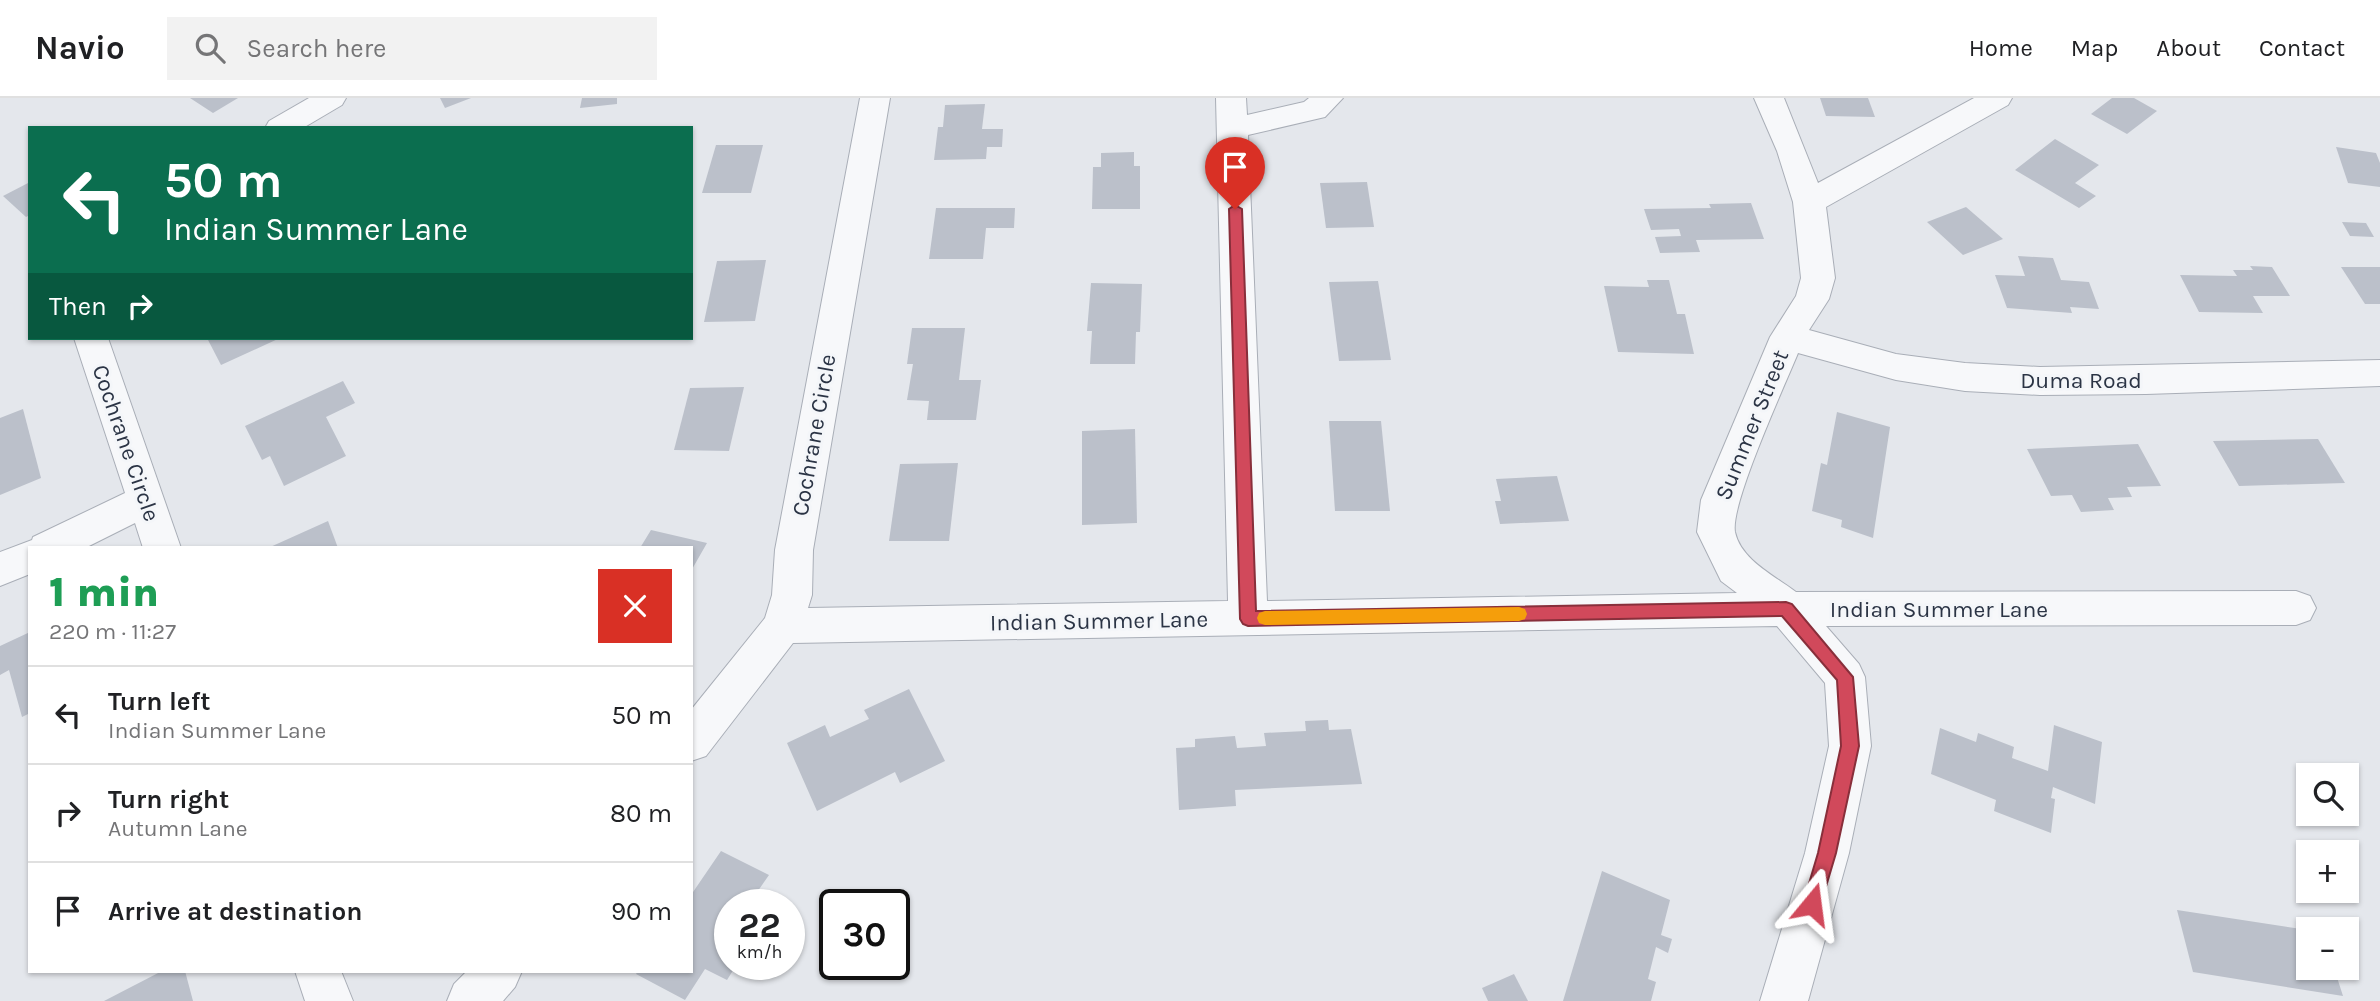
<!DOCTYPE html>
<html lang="en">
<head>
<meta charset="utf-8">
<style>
  body { margin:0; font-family:Karla,sans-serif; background:#f2f2f2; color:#202124; height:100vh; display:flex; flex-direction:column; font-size:26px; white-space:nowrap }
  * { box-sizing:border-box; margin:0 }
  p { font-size:23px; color:#757577 }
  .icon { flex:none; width:38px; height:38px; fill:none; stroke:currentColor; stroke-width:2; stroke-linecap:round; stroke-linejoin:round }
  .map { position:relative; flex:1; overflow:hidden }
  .sheet { position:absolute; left:28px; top:448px; width:665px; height:427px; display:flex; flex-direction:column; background:#fff; border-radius:0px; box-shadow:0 2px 5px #0004 }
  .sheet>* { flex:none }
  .top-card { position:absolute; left:28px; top:28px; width:665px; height:214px; border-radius:0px; box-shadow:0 2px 5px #0004; background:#0b6e4f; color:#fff; overflow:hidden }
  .tools { position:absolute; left:2296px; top:665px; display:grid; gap:14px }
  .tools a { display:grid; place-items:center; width:63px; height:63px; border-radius:0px; background:#fff; box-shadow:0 2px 5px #0004; font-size:35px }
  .speed { position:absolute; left:714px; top:791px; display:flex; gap:14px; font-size:35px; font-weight:700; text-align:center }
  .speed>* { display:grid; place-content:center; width:91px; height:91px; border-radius:50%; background:#fff; box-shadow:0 2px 5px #0004; line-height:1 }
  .speed small { font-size:18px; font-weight:400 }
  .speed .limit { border:4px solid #111; border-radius:10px; background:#fff; color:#111 }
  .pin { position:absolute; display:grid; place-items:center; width:60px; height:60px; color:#fff; margin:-72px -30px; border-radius:50% 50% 50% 0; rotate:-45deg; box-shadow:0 0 7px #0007 }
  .pin .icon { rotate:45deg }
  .me { position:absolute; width:77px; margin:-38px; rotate:16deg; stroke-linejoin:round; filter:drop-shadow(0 0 5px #0008) }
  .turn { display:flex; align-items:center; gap:24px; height:147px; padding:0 21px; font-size:32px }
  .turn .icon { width:91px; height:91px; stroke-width:2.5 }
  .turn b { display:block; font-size:49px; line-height:60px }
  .then { display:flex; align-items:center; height:66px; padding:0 21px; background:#0003; gap:14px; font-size:26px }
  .round { display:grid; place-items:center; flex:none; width:74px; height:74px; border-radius:0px; background:#f2f2f2 }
  .headline { display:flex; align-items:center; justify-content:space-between; height:119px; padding:0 21px }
  h1 { font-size:42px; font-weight:800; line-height:52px; color:#1e9e55 }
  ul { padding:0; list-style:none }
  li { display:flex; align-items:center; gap:21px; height:98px; padding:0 21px; border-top:2px solid #e0e0e0 }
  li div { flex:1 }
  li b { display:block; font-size:26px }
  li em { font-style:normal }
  header { display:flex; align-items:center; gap:42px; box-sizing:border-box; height:98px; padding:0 35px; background:#fff; border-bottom:2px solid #e0e0e0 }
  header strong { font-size:33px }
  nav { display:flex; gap:38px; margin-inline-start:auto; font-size:24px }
  .search { width:490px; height:63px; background:#f2f2f2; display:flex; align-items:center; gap:18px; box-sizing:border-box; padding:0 24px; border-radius:0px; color:#757577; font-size:26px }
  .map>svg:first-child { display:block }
</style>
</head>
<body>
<header>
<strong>Navio</strong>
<div class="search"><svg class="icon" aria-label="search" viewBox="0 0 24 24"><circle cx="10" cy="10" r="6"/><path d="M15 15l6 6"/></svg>Search here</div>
<nav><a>Home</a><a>Map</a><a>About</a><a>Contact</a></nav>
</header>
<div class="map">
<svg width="2380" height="903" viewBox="0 0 2380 903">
  <rect width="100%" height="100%" fill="#e4e7ec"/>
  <g fill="#bbc0ca">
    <polygon points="190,0 238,0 213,15"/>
    <polygon points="440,0 471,0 445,10"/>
    <polygon points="582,0 617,0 617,6 580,10"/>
    <polygon points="1820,0 1868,0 1875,19 1826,18"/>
    <polygon points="2112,0 2134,0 2157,13 2127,36 2091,16"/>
    <polygon points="985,6 982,31 1003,31 1002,49 987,49 986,61 934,62 938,29 943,29 945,7"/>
    <polygon points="2055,41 2099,67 2075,85 2096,98 2079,110 2015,72"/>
    <polygon points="716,47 763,47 751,95 702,95"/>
    <polygon points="2336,49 2376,55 2380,65 2380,89 2348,85"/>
    <polygon points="1134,54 1134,68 1140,68 1140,111 1092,111 1093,69 1101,69 1101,55"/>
    <polygon points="30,84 30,117 26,119 3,98"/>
    <polygon points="1367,84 1374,129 1326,130 1320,85"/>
    <polygon points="1751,105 1764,141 1696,142 1700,154 1660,155 1655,139 1681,138 1679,131 1651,132 1644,111 1711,110 1709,106"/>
    <polygon points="1966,109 2003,141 1963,157 1927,124"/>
    <polygon points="936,110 1015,110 1014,130 986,130 983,161 929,161"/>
    <polygon points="2342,124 2366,125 2374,139 2350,138"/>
    <polygon points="2018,158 2053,160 2061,182 2089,184 2099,211 2070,209 2072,215 2007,210 1995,177 2025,178"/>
    <polygon points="766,162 755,223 704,224 717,163"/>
    <polygon points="2250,168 2272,169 2290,198 2253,198 2263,215 2199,214 2180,177 2237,178 2233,172 2253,172"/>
    <polygon points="2341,169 2380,169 2380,206 2365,206"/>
    <polygon points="1647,182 1669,182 1677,216 1685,216 1694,256 1618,254 1604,188 1649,189"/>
    <polygon points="1378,183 1391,262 1339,263 1329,184"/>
    <polygon points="1091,185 1142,186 1140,234 1136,234 1135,266 1090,266 1092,233 1087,233"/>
    <polygon points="912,230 965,230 959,282 981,282 976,322 927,322 929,303 907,302 913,266 907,266"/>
    <polygon points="207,240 280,240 221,267"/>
    <polygon points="343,283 355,305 326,319 346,358 284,388 270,358 262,362 245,328"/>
    <polygon points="744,289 729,353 674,352 690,290"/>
    <polygon points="23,311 41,380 0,397 0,320"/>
    <polygon points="1837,314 1890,329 1873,440 1841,429 1842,422 1812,413 1821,365 1827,367"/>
    <polygon points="1329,323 1381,323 1390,413 1335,413"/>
    <polygon points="1135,331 1137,425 1082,427 1082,333"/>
    <polygon points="2318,341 2345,385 2239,388 2213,343"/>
    <polygon points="2138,346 2161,388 2127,389 2132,399 2108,400 2114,412 2081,414 2072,397 2051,398 2027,351"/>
    <polygon points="958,365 949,443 889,443 900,366"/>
    <polygon points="1557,378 1569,423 1500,426 1495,403 1501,403 1496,381"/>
    <polygon points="328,423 338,450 268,450"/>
    <polygon points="651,432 707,445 691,473 691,450 640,450"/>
    <polygon points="30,534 30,615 22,619 9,572 0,577 0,548"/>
    <polygon points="909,591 945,663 900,685 895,674 817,713 787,645 825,627 830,639 869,621 864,612"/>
    <polygon points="1328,622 1329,632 1351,631 1362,686 1235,692 1236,708 1179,712 1176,650 1195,649 1195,641 1235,638 1237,650 1266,648 1264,635 1306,633 1305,623"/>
    <polygon points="2054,627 2102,644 2095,706 2053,689 2051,700 2055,701 2051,735 1994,713 1996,702 1931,676 1940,630 1976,644 1978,635 2014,649 2012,660 2048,673"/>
    <polygon points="721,753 769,777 748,807 730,807 730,834 726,839 730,841 730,866 737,866 727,882 705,871 685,902 636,876 638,873 691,873 691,797"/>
    <polygon points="1602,773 1670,802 1661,837 1672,841 1668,855 1656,849 1648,881 1656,884 1651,903 1563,903"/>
    <polygon points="2177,812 2308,832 2308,870 2334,870 2343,898 2193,874"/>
    <polygon points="162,873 185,873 193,903 104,903"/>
    <polygon points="1514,876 1528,903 1488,903 1482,890"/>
  </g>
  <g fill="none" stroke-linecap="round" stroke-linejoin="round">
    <g stroke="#a9aeb7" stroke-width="2">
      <g id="minor">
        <polygon points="309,0 346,0 342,7 303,30 265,30 269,23"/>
        <path d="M860,0H890L813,452L812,497L808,510L1228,503L1216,0H1246L1247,17L1304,4L1309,0H1343L1325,19L1248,37L1267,503L1737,495L1721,483L1697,434L1701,402L1770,239L1796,198L1801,180L1793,104L1777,53L1754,0H1784L1818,85L1974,0H2012L2008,7L1826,109L1835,180L1829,201L1809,232L1896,256L1965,265L2040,269L2380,262V288L2146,296L2040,297L1965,293L1896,282L1798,255C1785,287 1730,406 1735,434C1741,462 1775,478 1796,494L2296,493L2310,498L2316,510L2310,522L2296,527L1826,528L1859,566L1865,579L1871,648L1849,755L1808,903H1760L1805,755L1829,648L1825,585L1777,528L793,545L706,658L691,663V612L765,520L772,497L775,452Z"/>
        <polygon points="74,240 108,240 181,450 143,450 135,425 85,450 30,450 30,476 0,488 0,454 32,442 33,439 125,395"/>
        <polygon points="295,873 341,873 353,903 305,903"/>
        <polygon points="467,873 522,873 515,889 503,903 447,903 454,886"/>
      </g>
    </g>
    <use href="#minor" fill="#f7f8fa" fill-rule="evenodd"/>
  </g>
  <polygon fill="#d1495b" stroke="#882f3b" stroke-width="2" points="1235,107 1242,111 1256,513 1786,504 1792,506 1853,579 1859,648 1836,755 1819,812 1812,815 1805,812 1803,806 1818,755 1841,648 1837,582 1782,518 1248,528 1243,526 1240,521 1229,111"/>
  <polygon fill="#f59e0b" points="1519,509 1525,511 1527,516 1525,521 1519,523 1265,527 1259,525 1257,520 1259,515 1265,513"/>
  <g text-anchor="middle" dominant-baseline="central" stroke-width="6" stroke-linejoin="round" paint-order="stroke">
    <g font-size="23" fill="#2b3445" stroke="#f4f6f9">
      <text x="2081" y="282">Duma Road</text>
      <text transform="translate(1752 327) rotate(-68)">Summer Street</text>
      <text transform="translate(814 337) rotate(-80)">Cochrane Circle</text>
      <text transform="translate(126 345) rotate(71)">Cochrane Circle</text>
      <text x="1939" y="511">Indian Summer Lane</text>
      <text transform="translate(1099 523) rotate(-1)">Indian Summer Lane</text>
    </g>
  </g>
</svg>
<div class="tools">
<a><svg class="icon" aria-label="search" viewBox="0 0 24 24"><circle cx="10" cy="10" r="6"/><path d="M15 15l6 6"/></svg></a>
<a>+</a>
<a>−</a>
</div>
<div class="speed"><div>22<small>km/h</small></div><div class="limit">30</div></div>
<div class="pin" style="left:1235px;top:111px;background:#d93025"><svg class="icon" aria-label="arrive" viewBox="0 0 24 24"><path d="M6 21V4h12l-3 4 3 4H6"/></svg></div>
<svg class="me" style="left:1812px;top:806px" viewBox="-20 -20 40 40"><path d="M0-17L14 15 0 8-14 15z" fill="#d1495b" stroke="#fff" stroke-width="4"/></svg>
<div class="top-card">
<div class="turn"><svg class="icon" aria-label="left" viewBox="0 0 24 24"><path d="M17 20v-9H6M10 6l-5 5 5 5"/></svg><div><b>50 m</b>Indian Summer Lane</div></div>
<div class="then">Then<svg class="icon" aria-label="right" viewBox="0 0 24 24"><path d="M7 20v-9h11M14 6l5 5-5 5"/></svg></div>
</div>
<section class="sheet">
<div class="headline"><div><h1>1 min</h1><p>220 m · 11:27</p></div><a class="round" style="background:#d93025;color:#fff"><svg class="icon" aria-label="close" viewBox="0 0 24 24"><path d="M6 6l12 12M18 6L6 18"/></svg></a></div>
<ul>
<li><svg class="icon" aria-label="left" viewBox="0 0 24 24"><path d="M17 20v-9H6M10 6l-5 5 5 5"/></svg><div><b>Turn left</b><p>Indian Summer Lane</p></div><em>50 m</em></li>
<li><svg class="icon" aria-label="right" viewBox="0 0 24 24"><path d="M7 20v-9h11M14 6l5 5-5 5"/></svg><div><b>Turn right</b><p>Autumn Lane</p></div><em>80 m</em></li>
<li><svg class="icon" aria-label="arrive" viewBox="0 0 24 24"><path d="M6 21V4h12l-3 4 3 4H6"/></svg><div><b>Arrive at destination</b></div><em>90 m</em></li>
</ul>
</section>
</div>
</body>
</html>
